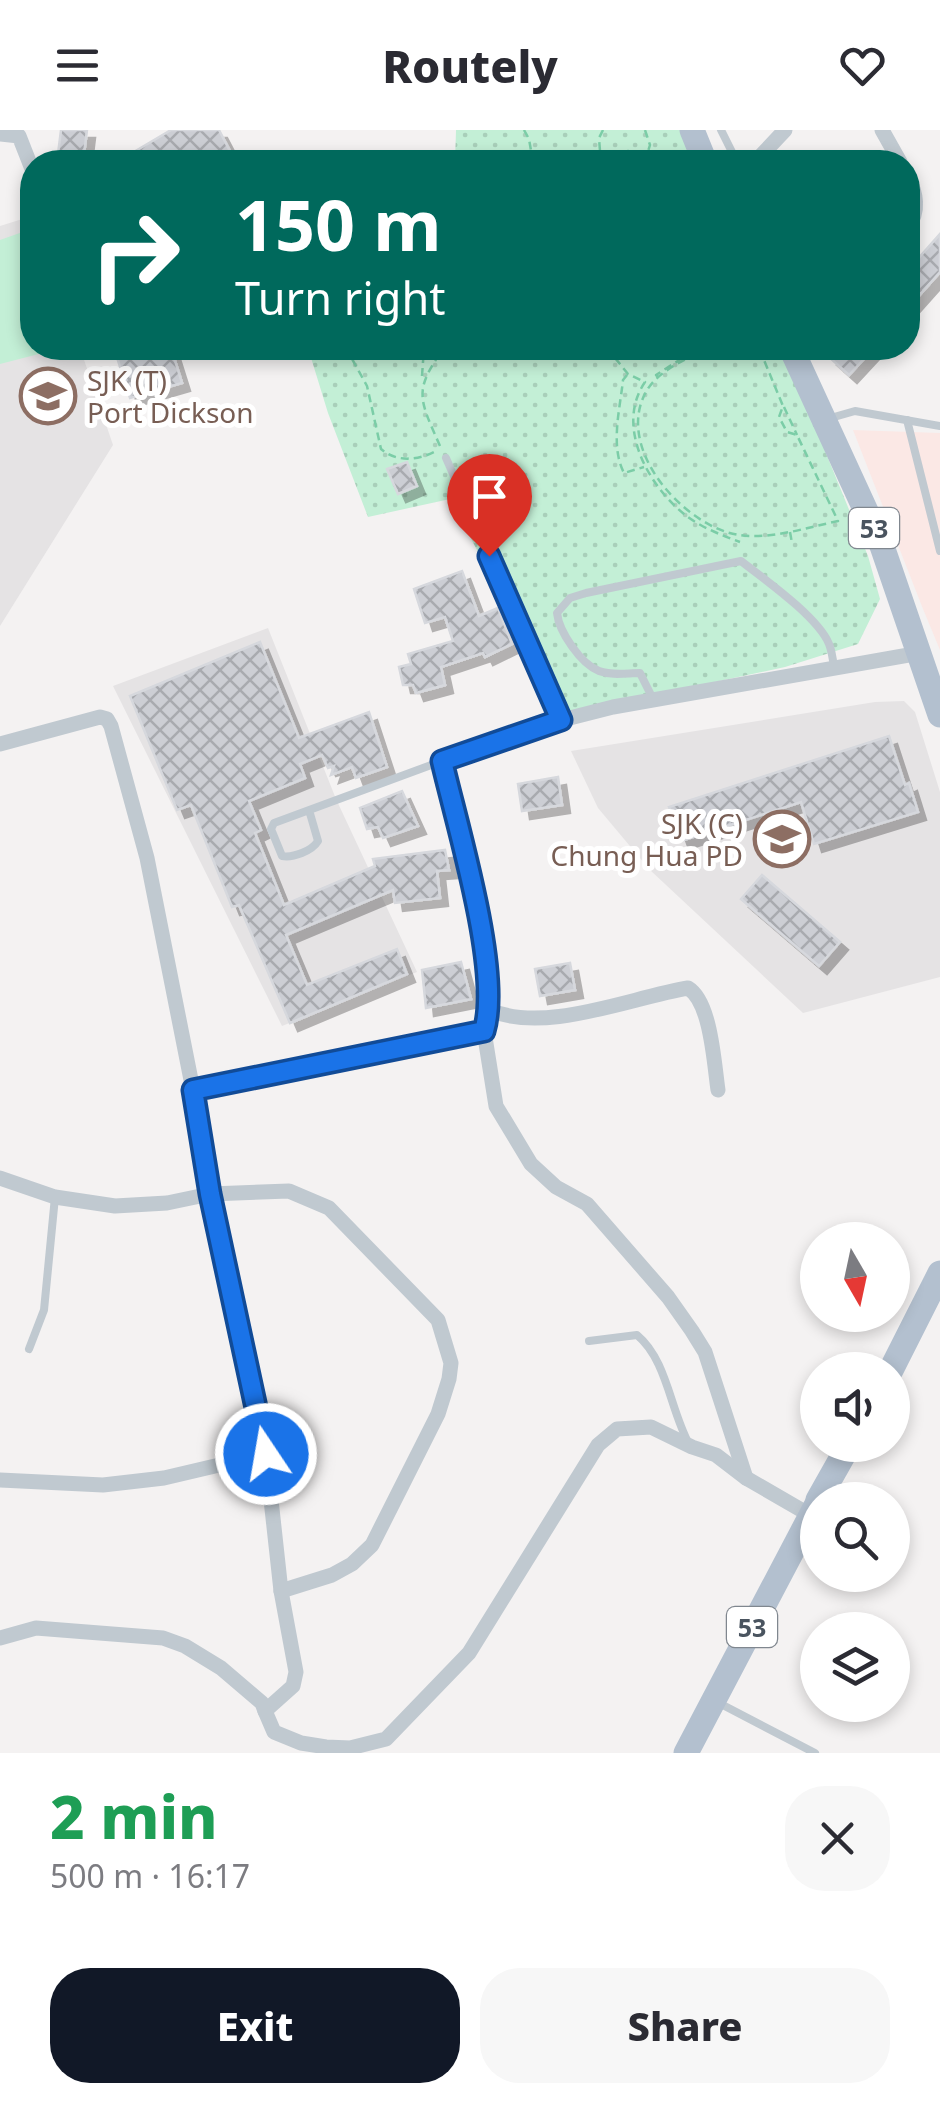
<!DOCTYPE html>
<html lang="en">
<head>
<meta charset="utf-8">
<style>
  body { margin:0; font-family:"Noto Sans",sans-serif; background:#f7f7f7; color:#2b2b33; height:100vh; display:flex; flex-direction:column; font-size:38px; white-space:nowrap }
  * { box-sizing:border-box; margin:0 }
  p { font-size:32px; color:#7c7c81 }
  .icon { flex:none; width:55px; height:55px; fill:none; stroke:currentColor; stroke-width:2; stroke-linecap:round; stroke-linejoin:round }
  .map { position:relative; height:1623px; overflow:hidden }
  .drawer { display:flex; flex-direction:column; background:#fff; flex:1 }
  .drawer>* { flex:none }
  .top-card { position:absolute; left:20px; top:20px; width:900px; height:210px; border-radius:40px; box-shadow:0 5px 15px #0003; background:#00695c; color:#fff; overflow:hidden }
  .needle { width:65px; rotate:171deg }
  .fabs { position:absolute; left:800px; top:1092px; display:grid; gap:20px }
  .fabs a { display:grid; place-items:center; width:110px; height:110px; border-radius:50%; background:#fff; box-shadow:0 5px 15px #0003; font-size:50px }
  .pin { position:absolute; display:grid; place-items:center; width:85px; height:85px; color:#fff; margin:-102px -42px; border-radius:50% 50% 50% 0; rotate:-45deg; box-shadow:0 0 10px #0007 }
  .pin .icon { rotate:45deg }
  .me { position:absolute; width:110px; margin:-55px; rotate:348deg; stroke-linejoin:round; filter:drop-shadow(0 0 8px #0008) }
  .turn { display:flex; align-items:center; gap:35px; height:210px; padding:0 50px; font-size:45px }
  .turn .icon { width:130px; height:130px; stroke-width:2.5 }
  .turn b { display:block; font-size:70px; line-height:85px }
  .round { display:grid; place-items:center; flex:none; width:105px; height:105px; border-radius:40px; background:#f7f7f7 }
  .headline { display:flex; align-items:center; justify-content:space-between; height:170px; padding:0 50px }
  h1 { font-size:60px; font-weight:800; line-height:75px; color:#1e9e55 }
  .primary-button { display:flex; gap:20px; margin-top:auto; padding:20px 50px }
  .primary-button a { flex:1; height:115px; border-radius:40px; background:#111827; color:#fff; font-size:40px; font-weight:800; line-height:115px; text-align:center }
  .primary-button a+a { background:#f7f7f7; color:#2b2b33 }
  header { display:flex; justify-content:space-between; align-items:center; height:130px; padding:0 50px; background:#fff; font-size:45px; font-weight:800 }
  .map>svg:first-child { display:block }
</style>
</head>
<body>
<header><svg class="icon" aria-label="menu" viewBox="0 0 24 24"><path d="M4 6h16M4 12h16M4 18h16"/></svg>Routely<svg class="icon" aria-label="heart" viewBox="0 0 24 24"><path d="M12 20l-8-8c-3-5 5-10 8-4 3-6 11-1 8 4z"/></svg></header>
<div class="map">
<svg width="940" height="1623" viewBox="0 0 940 1623">
  <defs>
    <pattern id="park-dots" width="8" height="8" patternUnits="userSpaceOnUse" patternTransform="scale(2.5)"><rect width="8" height="8" fill="#c3efd6"/><path d="M2 2h.1M6 6h.1" fill="none" stroke="#a9cfba" stroke-width="1.8" stroke-linecap="round"/></pattern>
    <pattern id="building-cross-hatch" width="8" height="8" patternUnits="userSpaceOnUse" patternTransform="scale(2.5)"><rect width="8" height="8" fill="#ccced4"/><path d="M0 0l8 8M0 8l8-8" fill="none" stroke="#a8aaaf"/></pattern>
    <filter id="shadow"><feDropShadow dx="8" dy="8" stdDeviation="0" flood-color="#0004"/></filter>
  </defs>
  <rect width="100%" height="100%" fill="#f4f2f2"/>
  <g fill="#e5e3e4">
    <polygon points="32,86 32,218 80,218 113,315 0,496 0,96"/>
    <polygon points="268,498 336,669 417,842 282,896 113,556"/>
    <polygon points="904,571 915,582 940,662 940,847 803,883 650,740 598,678 571,621 875,572"/>
  </g>
  <polygon fill="#fbe8e5" points="853,300 940,303 940,520 923,479"/>
  <polygon fill="#c3efd6" points="31,99 32,218 62,218 0,234 0,110"/>
  <g fill="url(#park-dots)">
    <polygon points="456,0 684,0 697,32 455,32"/>
    <polygon points="308,218 783,218 868,426 880,469 858,514 785,537 564,584 450,369 368,387 328,283"/>
  </g>
  <g fill="url(#building-cross-hatch)" stroke="#d6d8dd" stroke-width="2.5" filter="url(#shadow)">
    <polygon points="61,0 87,0 83,32 57,32"/>
    <polygon points="171,0 219,0 234,29 227,32 117,32"/>
    <polygon points="940,104 940,142 908,178 908,140"/>
    <polygon points="114,218 171,218 182,253 130,268"/>
    <polygon points="838,218 874,218 849,245 829,227"/>
    <polygon points="407,332 417,356 398,364 387,339"/>
    <polygon points="462,441 479,486 498,478 512,514 485,527 483,523 441,537 445,555 416,563 413,555 403,555 399,537 411,534 408,524 453,511 445,487 425,493 414,459"/>
    <polygon points="260,512 299,608 369,582 387,637 356,648 352,637 331,645 334,636 328,638 322,625 300,634 305,648 249,671 261,700 255,703 284,775 375,736 373,729 445,720 449,740 437,741 440,768 395,773 393,760 286,805 307,855 397,819 407,844 290,893 239,775 232,777 191,675 177,680 130,566"/>
    <polygon points="889,606 905,655 909,653 918,682 814,714 801,672 681,711 669,677"/>
    <polygon points="558,647 562,675 522,681 518,654"/>
    <polygon points="402,661 418,696 383,708 378,697 367,699 360,678"/>
    <polygon points="762,745 840,812 819,836 741,769"/>
    <polygon points="461,832 471,869 426,878 422,840"/>
    <polygon points="570,833 575,860 540,866 535,839"/>
  </g>
  <g fill="none" stroke-linecap="round" stroke-linejoin="round">
    <g stroke="#7bcda7" stroke-width="2.5" stroke-dasharray="8 5" stroke-linecap="butt">
      <polyline points="524,0 529,9 533,32"/>
      <polyline points="603,0 599,8 600,21 614,27 628,21 638,25 644,32"/>
      <polyline points="645,0 650,15 645,31"/>
      <polyline points="597,32 599,23"/>
      <path d="M346,218L367,256L381,319C397,333 419,330 436,321"/>
      <path d="M607,218L628,244L645,252C615,296 648,355 684,384C700,397 721,405 740,412"/>
      <path d="M708,218C688,228 657,241 646,262C614,319 685,397 739,405C770,410 809,397 838,391L797,305L787,302L779,287L783,276L759,218"/>
      <path d="M627,245L623,250C620,279 610,316 624,343L644,337"/>
      <polyline points="422,246 424,218"/>
      <polyline points="658,247 656,245 698,218"/>
      <polyline points="784,277 797,305"/>
      <path d="M440,316C419,268 413,261 444,218"/>
      <polyline points="790,402 792,413"/>
    </g>
    <g stroke="#c0c9d0" stroke-width="8">
      <polyline points="721,0 737,32"/>
      <polyline points="827,289 855,281 940,296"/>
      <polyline points="907,290 940,421"/>
      <polyline points="446,328 561,590"/>
      <path d="M653,569L640,543C627,543 612,546 599,541C581,534 559,502 557,483L570,468L586,463L741,431C764,449 818,487 829,514C832,521 833,530 834,538"/>
      <path d="M309,680L318,711C312,721 293,728 282,726L271,699L274,693L442,631"/>
      <path d="M589,1211L637,1205C667,1230 670,1279 689,1314"/>
      <polyline points="29,1219 44,1180 55,1067"/>
      <polyline points="717,1572 815,1623"/>
    </g>
    <g stroke="#c0c9d0" stroke-width="15">
      <polyline points="882,0 900,32"/>
      <polyline points="0,4 19,6 32,39"/>
      <polyline points="755,32 785,0"/>
      <path d="M908,47C916,62 920,82 908,96"/>
      <polyline points="0,614 100,587 107,589 111,596 147,728 193,960 210,1064 266,1324 281,1461 296,1542 293,1556 265,1581 262,1573 221,1538 185,1516 163,1508 36,1498 0,1508"/>
      <path d="M490,880C545,904 629,868 688,858C711,872 714,933 718,960"/>
      <polyline points="193,960 484,901"/>
      <polyline points="0,1048 55,1067 115,1076 167,1073 210,1064 289,1061 329,1078 438,1190 451,1233 449,1249 438,1284 372,1415 352,1434 332,1445 281,1461"/>
      <polyline points="746,1348 705,1222 692,1201 668,1167 587,1074 556,1057 531,1034 496,976 484,901 490,880 487,841 442,631 554,592 613,577 920,523"/>
      <polyline points="0,1350 103,1355 164,1348 266,1324"/>
      <polyline points="265,1581 274,1602 301,1613 326,1617 350,1618 386,1609 469,1523 598,1315 617,1299 651,1297 692,1317 716,1325 746,1348 810,1385"/>
    </g>
    <g stroke="#b3c0cf" stroke-width="25">
      <polyline points="692,0 705,32"/>
      <polyline points="791,218 882,416 940,585"/>
      <polyline points="891,1240 940,1143"/>
      <polyline points="818,1370 849,1315"/>
      <polyline points="686,1623 818,1372"/>
    </g>
  </g>
  <g fill="none" stroke-linecap="round" stroke-linejoin="round">
    <g stroke="#114b97" stroke-width="25">
      <path id="route" d="M266,1324L210,1064L193,960L484,901C502,842 457,696 442,631L561,590L489,426"/>
    </g>
    <use href="#route" stroke="#1a73e8" stroke-width="18"/>
  </g>
  <defs>
    <g id="school-ring" transform="scale(2.875)"><circle r="9.5" fill="#fff" stroke="#8d6e63" stroke-width="1.5"/><path d="M0-5L7-2L0 1L-7-2ZM-4 1L0 2.5L4 1V4Q0 6-4 4Z" fill="#8d6e63"/></g>
  </defs>
  <g fill-rule="evenodd">
    <use href="#school-ring" x="48" y="266"/>
    <use href="#school-ring" x="782" y="709"/>
  </g>
  <g text-anchor="middle" dominant-baseline="central" stroke-width="10" stroke-linejoin="round" paint-order="stroke">
    <g fill="#fff" stroke="#80878f" stroke-width="2.5">
      <rect x="849" y="378" width="50" height="40" rx="8"/>
      <rect x="727" y="1477" width="50" height="40" rx="8"/>
    </g>
    <g font-size="25" font-weight="bold" fill="#4a545f">
      <text x="874" y="398">53</text>
      <text x="752" y="1497">53</text>
    </g>
    <g font-size="28" fill="#785e54" stroke="#fff" text-anchor="start">
      <text x="87" y="250">SJK (T)<tspan x="87" dy="32">Port Dickson</tspan></text>
      <text x="743" y="693" text-anchor="end">SJK (C)<tspan x="743" dy="32">Chung Hua PD</tspan></text>
    </g>
  </g>
</svg>
<div class="fabs">
<a><svg class="needle" viewBox="-14 -14 28 28"><path d="M0-13l5 13h-10z" fill="#e53935"/><path d="M0 13l5-13h-10z" fill="#7c7c81"/></svg></a>
<a><svg class="icon" aria-label="sound" viewBox="0 0 24 24"><path d="M4 9h4l5-4v14l-5-4H4zM17 9q2 3 0 6"/></svg></a>
<a><svg class="icon" aria-label="search" viewBox="0 0 24 24"><circle cx="10" cy="10" r="6"/><path d="M15 15l6 6"/></svg></a>
<a><svg class="icon" aria-label="layers" viewBox="0 0 24 24"><path d="M12 4l9 5-9 5-9-5zM3 14l9 5 9-5"/></svg></a>
</div>
<div class="pin" style="left:489px;top:426px;background:#d93025"><svg class="icon" aria-label="arrive" viewBox="0 0 24 24"><path d="M6 21V4h12l-3 4 3 4H6"/></svg></div>
<svg class="me" style="left:266px;top:1324px" viewBox="-20 -20 40 40"><circle r="17" fill="#1a73e8" stroke="#fff" stroke-width="3"/><path d="M0-11L8 9 0 5-8 9z" fill="#fff"/></svg>
<div class="top-card">
<div class="turn"><svg class="icon" aria-label="right" viewBox="0 0 24 24"><path d="M7 20v-9h11M14 6l5 5-5 5"/></svg><div><b>150 m</b>Turn right</div></div>
</div>
</div>
<section class="drawer">
<div class="headline"><div><h1>2 min</h1><p>500 m · 16:17</p></div><a class="round"><svg class="icon" aria-label="close" viewBox="0 0 24 24"><path d="M6 6l12 12M18 6L6 18"/></svg></a></div>
<div class="primary-button"><a>Exit</a><a>Share</a></div>
</section>
</body>
</html>
